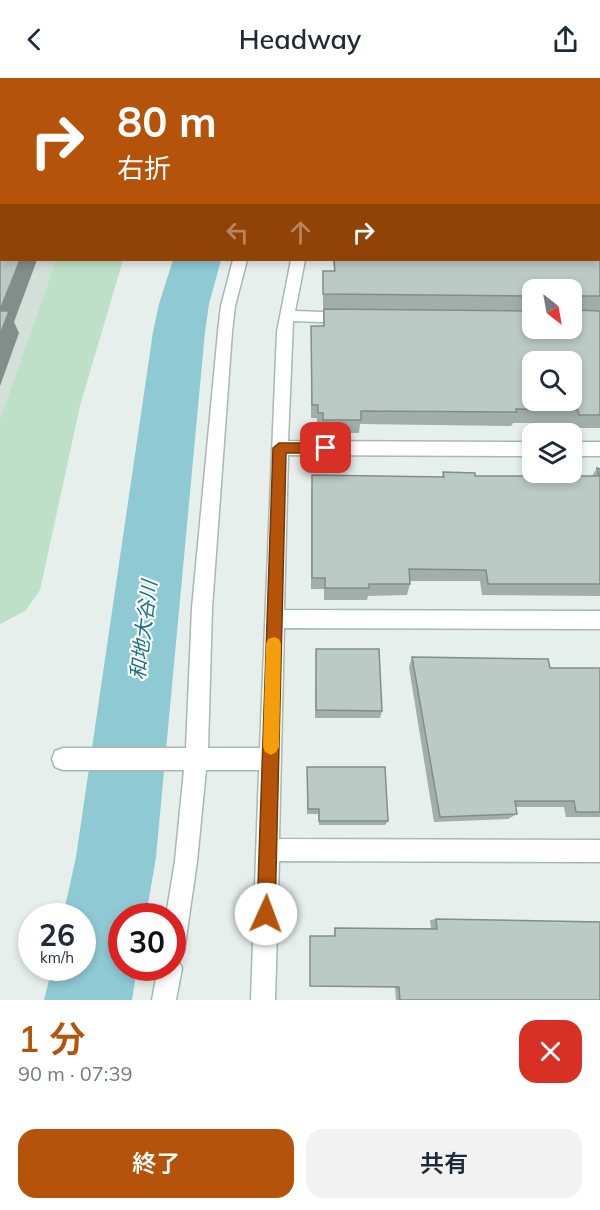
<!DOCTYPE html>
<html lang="ja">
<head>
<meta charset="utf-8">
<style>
  body { margin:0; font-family:Mulish,"Noto Sans JP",sans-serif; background:#f2f2f3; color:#1f2937; height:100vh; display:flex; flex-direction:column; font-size:22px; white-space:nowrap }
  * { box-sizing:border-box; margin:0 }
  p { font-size:20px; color:#747a83 }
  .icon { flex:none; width:33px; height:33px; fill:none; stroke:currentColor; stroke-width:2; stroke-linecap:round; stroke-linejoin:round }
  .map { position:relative; height:922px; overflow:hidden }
  .details { display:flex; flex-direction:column; background:#fff; flex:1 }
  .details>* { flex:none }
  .top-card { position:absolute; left:0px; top:0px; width:600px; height:183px; box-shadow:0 3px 9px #0003; background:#b45309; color:#fff; overflow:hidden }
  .needle { width:39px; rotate:149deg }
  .tools { position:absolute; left:522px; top:201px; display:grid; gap:12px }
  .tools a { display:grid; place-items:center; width:60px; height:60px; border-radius:12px; background:#fff; box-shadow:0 3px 9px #0003; font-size:30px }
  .speed { position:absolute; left:18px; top:825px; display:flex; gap:12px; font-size:30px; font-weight:700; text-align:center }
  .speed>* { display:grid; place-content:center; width:78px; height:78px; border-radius:50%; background:#fff; box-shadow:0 3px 9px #0003; line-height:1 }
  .speed small { font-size:15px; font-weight:400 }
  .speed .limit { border:9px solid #d22; background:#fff; color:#111 }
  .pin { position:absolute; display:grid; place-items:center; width:51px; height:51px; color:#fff; margin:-26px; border-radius:12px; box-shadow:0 3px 9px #0006 }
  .me { position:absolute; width:66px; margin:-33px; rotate:2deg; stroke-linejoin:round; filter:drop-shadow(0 0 4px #0008) }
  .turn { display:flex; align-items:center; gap:21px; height:126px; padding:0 18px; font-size:27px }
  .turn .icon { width:78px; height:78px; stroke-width:2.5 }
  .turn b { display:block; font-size:42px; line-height:51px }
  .lanes { display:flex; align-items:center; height:57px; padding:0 18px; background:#0003; justify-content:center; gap:30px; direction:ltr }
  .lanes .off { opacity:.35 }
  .round { display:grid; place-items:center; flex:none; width:63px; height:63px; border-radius:18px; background:#f2f2f3 }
  .headline { display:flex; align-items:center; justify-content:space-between; height:102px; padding:0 18px }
  h1 { font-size:36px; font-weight:600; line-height:45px; color:#b45309 }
  .primary-button { display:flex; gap:12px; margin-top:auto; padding:12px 18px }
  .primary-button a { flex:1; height:69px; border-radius:18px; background:#b45309; color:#fff; font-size:24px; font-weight:600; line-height:69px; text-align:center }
  .primary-button a+a { background:#f2f2f3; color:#1f2937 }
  header { display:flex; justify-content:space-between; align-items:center; height:78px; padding:0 18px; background:#fff; font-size:27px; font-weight:600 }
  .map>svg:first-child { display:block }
</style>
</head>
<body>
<header><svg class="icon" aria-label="back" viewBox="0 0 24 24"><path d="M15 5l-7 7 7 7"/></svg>Headway<svg class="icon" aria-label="share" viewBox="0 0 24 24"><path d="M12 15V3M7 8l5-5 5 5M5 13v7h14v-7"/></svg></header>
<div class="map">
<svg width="600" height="922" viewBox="0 0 600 922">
  <rect width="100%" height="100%" fill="#e6efeb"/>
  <polygon fill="#d4dfda" points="0,0 192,0 2,2 2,182 56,182 0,341"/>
  <polygon fill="#bfe0c8" points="56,182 123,182 80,328 40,512 25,533 0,546 0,341"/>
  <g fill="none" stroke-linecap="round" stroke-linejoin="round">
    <g fill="#8ec9d4" fill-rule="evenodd">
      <polygon points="267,0 305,0 266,2"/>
      <polygon points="173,182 221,182 209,226 205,254 156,779 146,838 122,838 122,890 137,890 132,922 44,922 52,890 82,890 82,838 63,838 76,779 153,254 159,226"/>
    </g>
    <g stroke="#a8b8b2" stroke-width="3">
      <g id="minor">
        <polygon points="313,0 325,0 313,2"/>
        <polygon points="360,0 372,0 360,2"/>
        <rect x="491" y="0" width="12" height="2"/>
        <polygon points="233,182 247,182 235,228 232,254 212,530 208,670 260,670 277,254 291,182 305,182 295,233 348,235 355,240 348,245 293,243 288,363 532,364 532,378 288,377 284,532 600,533 600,551 284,550 279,761 600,762 600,784 279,783 275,922 251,922 259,692 206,692 197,783 184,874 179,883 182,890 176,922 152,922 158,890 172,890 172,838 166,838 175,783 184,692 63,692 55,689 52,681 55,673 63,670 186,670 192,530 218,254 221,228"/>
        <rect x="572" y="364" width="28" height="14"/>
      </g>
    </g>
    <use href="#minor" fill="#fff" fill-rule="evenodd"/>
  </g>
  <g fill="#a1aea9" fill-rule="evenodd">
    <path d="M534,0H600V350H572L571,345H513L511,348L360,346L359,355H322V348H317V340H311V263L323,248V193H334L333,182H598V2H534ZM532,212L572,250H532Z"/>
    <polygon points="597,390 600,391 600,518 482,517 480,503 410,503 410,506 407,517 368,518 367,522 324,522 324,511 311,511 311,411 442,399 443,394 475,398 592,398"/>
    <polygon points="316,571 382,633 380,640 315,640"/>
    <polygon points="412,579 550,590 600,590 600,739 566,739 564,729 515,729 517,736 508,741 434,744 409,589"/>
    <polygon points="307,689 388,743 385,747 319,747 318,736 307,736"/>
    <polygon points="436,841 600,922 396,922 395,909 334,858 334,850 431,850 430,842"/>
  </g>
  <g fill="#838d89">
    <rect x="57" y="0" width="16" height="2"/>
    <polygon points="20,182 37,182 14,244 19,255 0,308 0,232"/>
  </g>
  <g fill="#bbcac4" stroke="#838d89" stroke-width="1.5" fill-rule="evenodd">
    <polygon points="0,0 57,0 57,2 2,2 2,182 20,182 0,232"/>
    <polygon points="386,0 479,0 478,2 386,2"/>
    <path d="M536,0H600V218H578L576,220L577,232L600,233V337H579L578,332L516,331L517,334L361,333V342H323V335H318V327H312L311,248H324V231L532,233V250H572V212H532V218L323,216V193H335L334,182H598V2H536ZM532,284H572V322H532Z"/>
    <polygon points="0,233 9,233 0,257"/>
    <polygon points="597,390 600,391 600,506 488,506 486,492 409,491 410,506 369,506 369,510 325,510 325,500 312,500 312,397 444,399 443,394 475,395 475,398 599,398"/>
    <polygon points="316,571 379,571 382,633 316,632"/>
    <polygon points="412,579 548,581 550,590 600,590 600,734 576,734 574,723 515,723 517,736 440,739"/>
    <polygon points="307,689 385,689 388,743 319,743 319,731 308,731"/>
    <polygon points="436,841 600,844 600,922 400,922 399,909 310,908 310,858 335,858 335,850 437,851"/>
  </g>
  <polygon fill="#b45309" stroke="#753606" stroke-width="1.5" points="279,365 326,365 332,370 326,375 286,375 275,836 272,843 266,845 260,843 257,836 273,370"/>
  <polygon fill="#f59e0b" points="274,559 279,561 281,566 279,669 276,674 271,677 265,674 263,669 266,566 268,561"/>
  <g text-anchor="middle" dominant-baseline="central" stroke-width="4.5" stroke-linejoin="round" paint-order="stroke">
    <g font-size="20" font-style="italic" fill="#1c6f80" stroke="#f7fbf9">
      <text transform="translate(143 552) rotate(-83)">和地大谷川</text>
    </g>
  </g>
</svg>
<div class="tools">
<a><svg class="needle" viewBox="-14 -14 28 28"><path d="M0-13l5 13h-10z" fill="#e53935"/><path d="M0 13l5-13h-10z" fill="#747a83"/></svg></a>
<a><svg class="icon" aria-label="search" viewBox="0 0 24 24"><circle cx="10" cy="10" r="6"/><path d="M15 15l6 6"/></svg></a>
<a><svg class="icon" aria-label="layers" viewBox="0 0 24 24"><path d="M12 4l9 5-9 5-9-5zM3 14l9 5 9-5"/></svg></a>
</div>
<div class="speed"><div>26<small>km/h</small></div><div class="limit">30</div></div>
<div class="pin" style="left:326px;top:370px;background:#d93025"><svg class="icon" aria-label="arrive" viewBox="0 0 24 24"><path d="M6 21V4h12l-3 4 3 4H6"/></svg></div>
<svg class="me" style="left:266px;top:836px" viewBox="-20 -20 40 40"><circle r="19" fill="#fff"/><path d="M0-13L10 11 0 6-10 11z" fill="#b45309"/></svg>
<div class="top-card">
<div class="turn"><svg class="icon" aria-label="right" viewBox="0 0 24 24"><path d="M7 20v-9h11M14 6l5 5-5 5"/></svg><div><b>80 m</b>右折</div></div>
<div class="lanes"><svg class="icon off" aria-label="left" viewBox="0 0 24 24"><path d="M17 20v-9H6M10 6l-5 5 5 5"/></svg><svg class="icon off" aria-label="ahead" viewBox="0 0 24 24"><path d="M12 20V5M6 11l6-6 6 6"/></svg><svg class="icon" aria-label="right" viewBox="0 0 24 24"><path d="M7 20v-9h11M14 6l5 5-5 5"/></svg></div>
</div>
</div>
<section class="details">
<div class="headline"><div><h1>1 分</h1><p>90 m · 07:39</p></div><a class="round" style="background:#d93025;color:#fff"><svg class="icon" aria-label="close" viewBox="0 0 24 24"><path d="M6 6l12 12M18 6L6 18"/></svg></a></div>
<div class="primary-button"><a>終了</a><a>共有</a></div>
</section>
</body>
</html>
